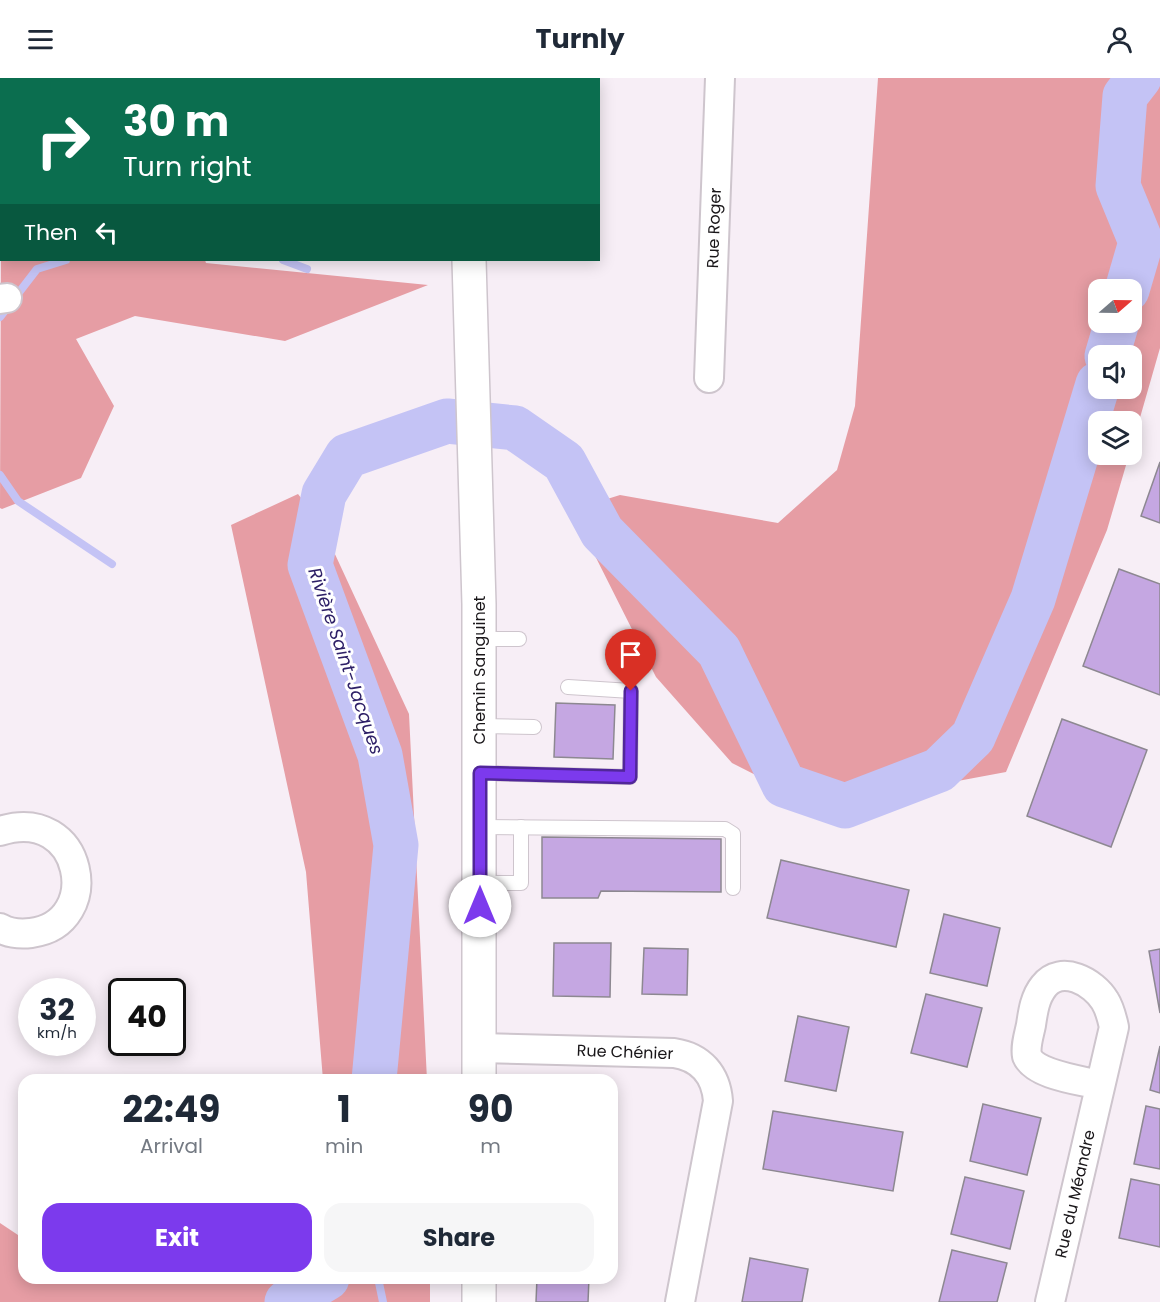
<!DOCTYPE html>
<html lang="en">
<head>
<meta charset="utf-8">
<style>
  body { margin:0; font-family:Poppins,sans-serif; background:#f6f6f7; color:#1f2937; height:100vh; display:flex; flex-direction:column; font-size:22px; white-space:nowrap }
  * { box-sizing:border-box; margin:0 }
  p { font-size:20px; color:#747a83 }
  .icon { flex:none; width:33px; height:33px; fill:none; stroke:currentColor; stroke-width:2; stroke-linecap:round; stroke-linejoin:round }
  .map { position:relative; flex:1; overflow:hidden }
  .sheet { position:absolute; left:18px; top:996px; width:600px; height:210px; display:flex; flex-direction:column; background:#fff; border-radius:18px; box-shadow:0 3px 15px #0003 }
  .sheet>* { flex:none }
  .banner { position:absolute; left:0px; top:0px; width:600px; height:183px; box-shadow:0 3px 15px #0003; background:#0b6e4f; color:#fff; overflow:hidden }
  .needle { width:39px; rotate:70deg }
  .tools { position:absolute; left:1088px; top:201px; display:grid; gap:12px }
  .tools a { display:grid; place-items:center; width:54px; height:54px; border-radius:12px; background:#fff; box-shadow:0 3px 15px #0003; font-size:30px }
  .speed { position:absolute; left:18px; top:900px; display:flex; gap:12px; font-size:30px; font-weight:700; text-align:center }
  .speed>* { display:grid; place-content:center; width:78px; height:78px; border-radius:50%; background:#fff; box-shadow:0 3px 15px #0003; line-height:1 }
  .speed small { font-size:15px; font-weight:400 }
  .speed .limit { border:3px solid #111; border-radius:9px; background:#fff; color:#111 }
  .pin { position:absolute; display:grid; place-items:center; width:51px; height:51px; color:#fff; margin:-62px -26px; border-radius:50% 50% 50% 0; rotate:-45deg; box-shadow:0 0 6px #0007 }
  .pin .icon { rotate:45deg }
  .me { position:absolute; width:66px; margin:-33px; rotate:0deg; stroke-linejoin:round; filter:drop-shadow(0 0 4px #0008) }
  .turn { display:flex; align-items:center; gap:21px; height:126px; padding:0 24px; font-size:27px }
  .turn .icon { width:78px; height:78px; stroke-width:2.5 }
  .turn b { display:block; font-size:42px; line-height:51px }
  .then { display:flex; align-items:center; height:57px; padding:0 24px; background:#0003; gap:12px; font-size:22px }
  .eta { display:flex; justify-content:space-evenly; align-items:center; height:102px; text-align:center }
  .eta b { font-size:36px; font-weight:700; line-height:42px }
  .button { display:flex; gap:12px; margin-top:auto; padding:12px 24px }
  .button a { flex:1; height:69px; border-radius:18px; background:#7c3aed; color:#fff; font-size:24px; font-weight:700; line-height:69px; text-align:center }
  .button a+a { background:#f6f6f7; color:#1f2937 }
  header { display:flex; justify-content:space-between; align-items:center; height:78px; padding:0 24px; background:#fff; font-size:27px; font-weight:700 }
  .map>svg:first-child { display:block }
</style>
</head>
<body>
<header><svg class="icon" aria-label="menu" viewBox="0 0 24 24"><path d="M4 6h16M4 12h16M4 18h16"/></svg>Turnly<svg class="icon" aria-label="person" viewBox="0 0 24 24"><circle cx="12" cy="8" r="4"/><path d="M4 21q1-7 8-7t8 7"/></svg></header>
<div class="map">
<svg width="1160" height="1224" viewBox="0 0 1160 1224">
  <rect width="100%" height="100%" fill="#f7eef6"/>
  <g fill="#e69da4" fill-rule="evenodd">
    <path d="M878,0H1160V270L1131,371V344H1098V376L1129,377L1107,452L1006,694L818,729L732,685L656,599L572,432L620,417L778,445L837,392L855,328ZM1098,212H1131V244H1098ZM1098,278H1131V310H1098Z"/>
    <polygon points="1,156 2,182 205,182 206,185 428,207 285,263 135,238 76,261 114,328 81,400 2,431 0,430"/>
    <polygon points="298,416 321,446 409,636 427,1002 323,1002 306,794 231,447"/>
    <polygon points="0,1145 24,1161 24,1200 430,1200 430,1224 0,1224"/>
  </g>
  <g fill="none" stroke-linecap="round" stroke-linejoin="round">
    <g stroke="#c4c3f5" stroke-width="8">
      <polyline points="283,182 307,191"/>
      <polyline points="0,239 37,191 66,182"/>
      <polyline points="0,397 18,423 112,486"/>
      <polyline points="378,1200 383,1224"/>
    </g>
    <g stroke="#c4c3f5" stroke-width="45">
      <polyline points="1127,212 1141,164 1118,108 1125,18 1139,0"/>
      <polyline points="1107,278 1117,244"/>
      <polyline points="374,1002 396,767 380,677 310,487 324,416 347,378 447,343 515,350 564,384 602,454 719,573 784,707 845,728 939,692 973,659 1033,521 1098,306"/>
      <polyline points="287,1224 327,1200"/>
    </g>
  </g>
  <g fill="#c5a7e2" stroke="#8d8891" stroke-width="1.5">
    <polygon points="1160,384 1160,445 1141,438"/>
    <polygon points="1119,491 1160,506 1160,617 1083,588"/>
    <polygon points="556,625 615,627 613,681 554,679"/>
    <polygon points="1062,641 1147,672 1111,769 1027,738"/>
    <polygon points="542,759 721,761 721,814 601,813 598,820 542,820"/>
    <polygon points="781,782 909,812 896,869 767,840"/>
    <polygon points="944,836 1000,850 987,908 930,895"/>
    <polygon points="554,865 611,865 610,919 553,918"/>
    <polygon points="644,870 688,871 687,917 642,916"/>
    <polygon points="1160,871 1160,935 1149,873"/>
    <polygon points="926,916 982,930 967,989 911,975"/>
    <polygon points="798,938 849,949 836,1013 785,1003"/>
    <polygon points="1160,968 1160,1015 1150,1012"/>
    <polygon points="983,1026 1041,1040 1027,1097 970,1083"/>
    <polygon points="1146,1028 1160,1031 1160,1091 1134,1086"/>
    <polygon points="773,1033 903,1054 893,1113 763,1091"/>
    <polygon points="965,1099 1024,1113 1010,1171 951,1156"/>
    <polygon points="1131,1101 1160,1107 1160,1169 1119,1160"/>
    <polygon points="952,1172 1007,1185 997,1224 939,1224"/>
    <polygon points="750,1180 808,1191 802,1224 742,1224"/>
    <polygon points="537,1200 589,1200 588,1224 536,1224"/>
  </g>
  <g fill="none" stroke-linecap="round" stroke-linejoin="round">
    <g stroke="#cec5cd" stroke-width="16">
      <g id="service">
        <polyline points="480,561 519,561"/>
        <polyline points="480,648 534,649"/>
        <polyline points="480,695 630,699 631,613 568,609"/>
        <polyline points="480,749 725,751 733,756 733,810"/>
        <polyline points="480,805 521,805 521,749"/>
      </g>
    </g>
    <g stroke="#cec5cd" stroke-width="32">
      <g id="minor">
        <polyline points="153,0 153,2"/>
        <polyline points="0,221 7,220"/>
        <polyline points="709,300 720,0"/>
        <path d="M0,753C84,726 105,846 31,855C21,856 10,856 0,850"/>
        <path d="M479,970L674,975C701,979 716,997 718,1023L680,1224"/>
        <path d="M1050,1224L1114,949C1112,940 1110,931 1105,923C1094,904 1061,886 1044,908C1035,919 1033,933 1031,947C1029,957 1025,968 1027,978C1035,997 1080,1002 1099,1007"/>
      </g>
    </g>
    <g stroke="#cec5cd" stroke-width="36">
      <g id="tertiary">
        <polyline points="468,0 468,2"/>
        <polyline points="469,182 479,526 479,1002"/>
        <polyline points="479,1200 479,1224"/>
      </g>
    </g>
    <use href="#service" stroke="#fff" stroke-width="14"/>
    <use href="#minor" stroke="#fff" stroke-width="28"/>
    <use href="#tertiary" stroke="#fff" stroke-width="33"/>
  </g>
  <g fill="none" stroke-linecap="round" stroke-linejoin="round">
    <g stroke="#51269a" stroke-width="15">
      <polyline id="route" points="480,828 480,695 630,699 631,613"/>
    </g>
    <use href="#route" stroke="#7c3aed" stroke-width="10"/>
  </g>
  <g text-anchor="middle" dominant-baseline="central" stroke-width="6" stroke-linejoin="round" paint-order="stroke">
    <g font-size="16" fill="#191619" stroke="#fff">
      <text transform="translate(714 150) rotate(-88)">Rue Roger</text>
      <text transform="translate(479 592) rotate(-90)">Chemin Sanguinet</text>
      <text transform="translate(625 974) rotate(2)">Rue Chénier</text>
      <text transform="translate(1075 1116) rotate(-77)">Rue du Méandre</text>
    </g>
    <g font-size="18" font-style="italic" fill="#2e2067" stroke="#fff">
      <text transform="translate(346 583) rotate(71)">Rivière Saint-Jacques</text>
    </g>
  </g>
</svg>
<div class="tools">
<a><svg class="needle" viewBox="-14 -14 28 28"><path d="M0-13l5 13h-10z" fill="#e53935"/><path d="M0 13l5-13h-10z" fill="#747a83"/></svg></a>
<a><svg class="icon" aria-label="sound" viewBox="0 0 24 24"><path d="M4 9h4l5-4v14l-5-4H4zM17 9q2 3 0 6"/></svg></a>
<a><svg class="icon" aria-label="layers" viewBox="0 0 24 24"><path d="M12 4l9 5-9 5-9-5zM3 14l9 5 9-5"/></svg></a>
</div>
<div class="speed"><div>32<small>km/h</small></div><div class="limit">40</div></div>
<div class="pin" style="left:631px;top:613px;background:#d93025"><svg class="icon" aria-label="arrive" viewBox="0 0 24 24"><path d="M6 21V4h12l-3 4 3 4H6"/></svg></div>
<svg class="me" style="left:480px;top:828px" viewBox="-20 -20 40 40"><circle r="19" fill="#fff"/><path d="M0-13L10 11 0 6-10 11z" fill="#7c3aed"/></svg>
<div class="banner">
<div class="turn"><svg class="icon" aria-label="right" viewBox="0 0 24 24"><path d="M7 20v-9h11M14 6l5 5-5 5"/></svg><div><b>30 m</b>Turn right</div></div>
<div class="then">Then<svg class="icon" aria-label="left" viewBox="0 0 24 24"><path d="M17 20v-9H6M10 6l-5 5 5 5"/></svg></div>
</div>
<section class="sheet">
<div class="eta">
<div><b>22:49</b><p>Arrival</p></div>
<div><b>1</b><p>min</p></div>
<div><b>90</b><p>m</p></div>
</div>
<div class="button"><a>Exit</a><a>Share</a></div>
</section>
</div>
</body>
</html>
